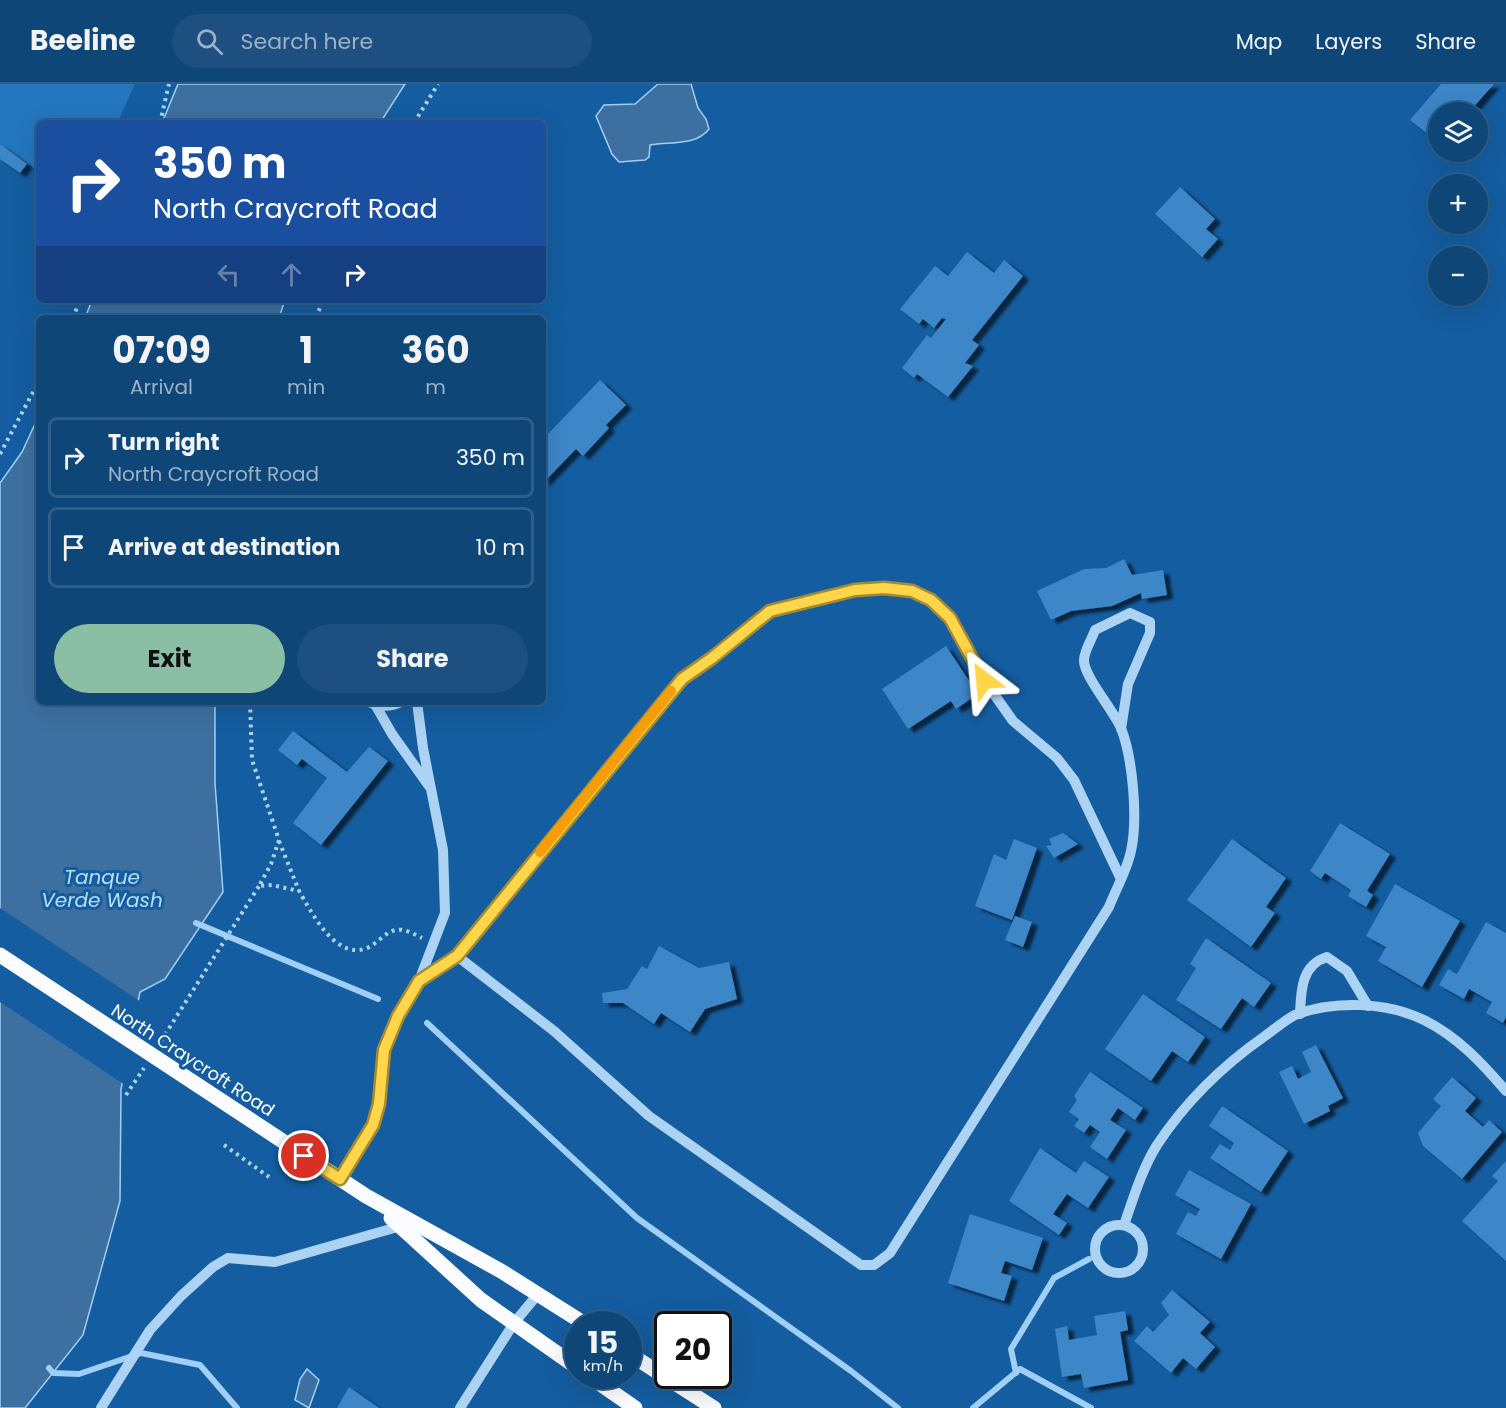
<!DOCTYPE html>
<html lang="en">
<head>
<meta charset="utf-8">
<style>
  body { margin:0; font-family:Poppins,sans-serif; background:#1d5080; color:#f1f3f6; height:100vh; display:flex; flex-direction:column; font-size:22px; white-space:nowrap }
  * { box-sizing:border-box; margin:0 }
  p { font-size:20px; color:#9bb1c6 }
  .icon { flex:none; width:33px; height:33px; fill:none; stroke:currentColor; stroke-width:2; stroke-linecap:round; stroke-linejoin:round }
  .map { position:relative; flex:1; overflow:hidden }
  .sheet { position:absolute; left:36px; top:231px; width:510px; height:390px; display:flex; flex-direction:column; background:#0f4678; border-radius:9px; box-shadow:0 6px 24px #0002,0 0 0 2px #2f5e8a }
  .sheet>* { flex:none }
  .hud { position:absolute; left:36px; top:36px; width:510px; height:183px; border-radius:9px; box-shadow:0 6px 24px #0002,0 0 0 2px #2f5e8a; background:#1a4fa0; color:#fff; overflow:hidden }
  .tools { position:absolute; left:1428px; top:18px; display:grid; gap:12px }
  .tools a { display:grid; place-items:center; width:60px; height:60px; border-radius:50%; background:#0f4678; box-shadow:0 6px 24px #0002,0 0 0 2px #2f5e8a; font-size:30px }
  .speed { position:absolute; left:564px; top:1227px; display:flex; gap:12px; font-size:30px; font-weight:700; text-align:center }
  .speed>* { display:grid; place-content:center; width:78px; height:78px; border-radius:50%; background:#0f4678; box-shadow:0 6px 24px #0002,0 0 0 2px #2f5e8a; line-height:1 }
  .speed small { font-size:15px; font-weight:400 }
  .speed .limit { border:3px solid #111; border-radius:9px; background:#fff; color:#111 }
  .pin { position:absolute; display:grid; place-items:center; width:51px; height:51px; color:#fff; margin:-26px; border:3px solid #fff; border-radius:50%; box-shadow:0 2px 6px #0007 }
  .me { position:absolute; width:66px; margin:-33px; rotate:331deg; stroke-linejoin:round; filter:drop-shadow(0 0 4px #0008) }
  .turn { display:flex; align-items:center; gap:21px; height:126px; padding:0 18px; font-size:27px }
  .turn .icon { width:78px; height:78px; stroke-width:2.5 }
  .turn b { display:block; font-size:42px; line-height:51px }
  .lanes { display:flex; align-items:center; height:57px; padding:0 18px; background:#0003; justify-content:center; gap:30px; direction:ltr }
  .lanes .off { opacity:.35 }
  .eta { display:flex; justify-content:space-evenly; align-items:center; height:102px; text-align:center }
  .eta b { font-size:36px; font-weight:700; line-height:42px }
  .primary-button { display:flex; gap:12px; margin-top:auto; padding:12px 18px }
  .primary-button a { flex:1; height:69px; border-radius:36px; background:#8abfa5; color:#111; font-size:24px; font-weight:700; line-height:69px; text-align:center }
  .primary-button a+a { background:#1d5080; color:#f1f3f6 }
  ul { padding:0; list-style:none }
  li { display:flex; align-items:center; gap:18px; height:81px; margin:0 12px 9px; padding:0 6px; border:3px solid #2f5e8a; border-radius:9px }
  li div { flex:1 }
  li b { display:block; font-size:22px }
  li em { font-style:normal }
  header { display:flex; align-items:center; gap:36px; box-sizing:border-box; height:84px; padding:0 30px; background:#0f4678; border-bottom:2px solid #2f5e8a }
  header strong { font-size:28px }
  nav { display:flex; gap:33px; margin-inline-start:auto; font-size:21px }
  .search { width:420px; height:54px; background:#1d5080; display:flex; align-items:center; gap:15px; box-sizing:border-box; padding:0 21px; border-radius:33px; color:#9bb1c6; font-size:22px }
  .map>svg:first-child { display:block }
</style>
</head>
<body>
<header>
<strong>Beeline</strong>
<div class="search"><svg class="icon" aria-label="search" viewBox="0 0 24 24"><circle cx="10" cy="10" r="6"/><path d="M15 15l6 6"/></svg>Search here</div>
<nav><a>Map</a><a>Layers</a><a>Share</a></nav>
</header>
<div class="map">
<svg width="1506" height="1324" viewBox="0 0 1506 1324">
  <defs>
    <filter id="shadow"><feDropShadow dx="6" dy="4" stdDeviation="1.5" flood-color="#0009"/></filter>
  </defs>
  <rect width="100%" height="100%" fill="#145da0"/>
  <polygon fill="#2376bd" points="0,0 135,0 117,39 39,39 39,88 0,60"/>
  <g fill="#3d70a0" stroke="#9fcff7" stroke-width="1.5">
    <polygon points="178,0 405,0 380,39 162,39"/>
    <path d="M658,0H691L698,24L706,35L709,45C695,63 669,57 650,61L649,73L645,76L619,78L612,70L596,32L604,21L635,20Z"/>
    <polygon points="92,216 285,216 279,234 85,234"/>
    <polygon points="39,331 39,618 215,618 215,699 223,808 165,895 140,908 121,1005 120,1117 83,1251 25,1324 0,1324 0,399 22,368"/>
    <polygon points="307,1285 319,1296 309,1324 295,1316 300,1295"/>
  </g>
  <polygon fill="#145da0" points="0,824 141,918 125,1001 0,918"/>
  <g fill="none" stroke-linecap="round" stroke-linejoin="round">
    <g stroke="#9fcff7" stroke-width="6">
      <polyline points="196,839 378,915"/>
      <polyline points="427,939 637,1134 851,1287 898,1324"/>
      <polyline points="49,1284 53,1289 79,1290 141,1269 200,1281 237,1324"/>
      <polyline points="1016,1289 1011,1265 1054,1194 1089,1175"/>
      <polyline points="973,1324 1020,1285 1091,1324"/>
    </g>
  </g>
  <g fill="#3d86c7" filter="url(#shadow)">
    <polygon points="1441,0 1494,0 1469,28 1438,28 1438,58 1410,36"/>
    <polygon points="0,60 27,80 20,89 0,75"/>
    <polygon points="1180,103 1215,135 1206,145 1218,155 1202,173 1155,130"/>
    <polygon points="967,168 994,189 1004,176 1023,192 972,256 979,261 965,279 973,282 948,313 917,290 914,294 902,284 927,251 931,254 946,235 942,234 934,244 923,235 919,240 900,225 935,182 948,192"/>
    <polygon points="600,296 626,321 606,341 609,344 583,372 576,365 543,399 543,355"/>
    <polygon points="1124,475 1132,491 1163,486 1167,511 1142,515 1141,509 1112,522 1071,527 1051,536 1037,507 1084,485 1106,484"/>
    <polygon points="946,562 978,610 956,625 951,617 908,645 882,605"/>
    <polygon points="293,647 347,688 369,663 388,677 321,761 293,739 327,694 302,675 297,681 278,666"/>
    <polygon points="1340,739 1390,770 1367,807 1373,811 1366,823 1348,812 1351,806 1325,789 1321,795 1310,787"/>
    <polygon points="1063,749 1078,760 1054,774 1046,762 1052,761 1049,755"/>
    <polygon points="1014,755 1037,764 1012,836 975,822 994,770 1006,776"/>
    <polygon points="1232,755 1286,794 1266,823 1275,829 1251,863 1187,816"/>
    <polygon points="1395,800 1460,837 1422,903 1378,877 1386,863 1366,852"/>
    <polygon points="1015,832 1032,838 1023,863 1005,856"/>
    <polygon points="1486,838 1506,849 1506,933 1503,939 1486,929 1492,918 1469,905 1464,915 1439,901 1448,885 1457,890"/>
    <polygon points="1206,854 1271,899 1254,923 1242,914 1221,945 1176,916 1196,884 1190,880"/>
    <polygon points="659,862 699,884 729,878 737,915 705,925 690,948 661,929 654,940 623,919 603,919 602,909 627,905 642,882 647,885"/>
    <polygon points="1143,910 1205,953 1188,978 1172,967 1151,997 1105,965"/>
    <polygon points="1316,961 1343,1014 1328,1022 1330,1027 1304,1040 1279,988 1292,982 1298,995 1311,988 1302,968"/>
    <polygon points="1090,988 1143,1024 1135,1036 1118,1024 1110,1036 1126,1046 1107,1075 1090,1063 1100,1048 1090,1041 1084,1049 1074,1042 1079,1035 1069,1028 1077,1016 1074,1012"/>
    <polygon points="1452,993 1476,1014 1465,1027 1483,1043 1489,1036 1502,1048 1462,1095 1423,1062 1418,1049 1441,1022 1433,1015"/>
    <polygon points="1222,1022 1288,1067 1261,1108 1210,1074 1220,1060 1230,1066 1234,1059 1209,1042"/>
    <polygon points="1040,1064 1076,1089 1084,1077 1109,1093 1088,1124 1067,1110 1053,1130 1067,1139 1059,1151 1009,1117"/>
    <polygon points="1506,1077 1506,1177 1462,1137 1498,1097 1492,1092"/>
    <polygon points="1189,1086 1251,1120 1221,1175 1176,1150 1188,1128 1196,1132 1200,1125 1175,1111"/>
    <polygon points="970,1130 1043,1154 1032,1186 1005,1177 1001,1189 1012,1192 1004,1217 948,1199"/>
    <polygon points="1172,1206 1210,1238 1200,1249 1215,1263 1196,1285 1183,1274 1171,1289 1134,1257 1147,1242 1153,1248 1169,1231 1161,1219"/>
    <polygon points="1125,1227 1128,1246 1120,1248 1128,1296 1084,1304 1081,1290 1062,1293 1055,1245 1067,1242 1069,1256 1097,1251 1094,1232"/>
    <polygon points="349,1303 379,1324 337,1324"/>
  </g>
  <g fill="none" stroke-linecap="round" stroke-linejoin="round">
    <g stroke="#add3f4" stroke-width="4" stroke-dasharray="3 4.5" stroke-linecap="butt">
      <polyline points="160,39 169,0"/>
      <polyline points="414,39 438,0"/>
      <polyline points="72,234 81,216"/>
      <polyline points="316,234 323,216"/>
      <polyline points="0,370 39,297"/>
      <path d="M250,618L252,676L279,756L271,780L259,802L272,801L299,807C311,827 334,874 364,865C376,862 384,848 396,846C405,844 415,851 422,854"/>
      <polyline points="279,757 299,807"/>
      <polyline points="161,957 259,802"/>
      <polyline points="126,1011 144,984"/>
      <polyline points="224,1061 269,1093"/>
    </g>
    <g stroke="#add3f4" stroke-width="10">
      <path d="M369,618C379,623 391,623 401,618"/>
      <polyline points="376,622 392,650 429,702"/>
      <path d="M457,872L554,947L649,1032L861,1181H874L890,1169L1109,823C1116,805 1127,786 1131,767C1138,735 1133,675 1121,644C1114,627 1083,591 1084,576C1084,567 1092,555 1095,546L1130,529L1150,538V549L1128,600L1121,645"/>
      <polyline points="419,897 457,872 682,595 712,574 770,527 855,506 884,504 912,507 931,516 950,534 984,596 1013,637 1057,674 1074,696 1120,793"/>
      <path d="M1300,930C1301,907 1301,881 1327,873L1347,887L1368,922"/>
      <polyline points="340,1095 373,1041 379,1020 384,966 390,948 419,897 445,829 443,766 423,664 417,618"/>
      <path d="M1124,1141C1133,1115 1142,1085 1157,1061C1186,1017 1222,982 1265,952C1275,945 1285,936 1295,931C1334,916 1387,918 1424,936C1458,953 1482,979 1506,1007"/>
      <circle cx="1119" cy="1165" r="24"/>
      <polyline points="101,1324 150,1246 181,1212 213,1183 228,1174 275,1178 401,1142"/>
      <polyline points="460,1324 514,1239 538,1210"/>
    </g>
    <g stroke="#fafcff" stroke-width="15">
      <polyline points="0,871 366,1112 501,1187 585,1240"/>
      <polyline points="391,1134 481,1216 578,1284"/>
      <polyline points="628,1269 714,1324"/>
      <polyline points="589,1292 635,1324"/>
    </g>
  </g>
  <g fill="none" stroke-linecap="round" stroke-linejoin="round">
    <g stroke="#a68a30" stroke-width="15">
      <polyline id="route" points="304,1072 340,1095 373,1041 379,1020 384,966 398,932 419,897 457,872 682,595 712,574 770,527 855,506 884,504 912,507 931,516 950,534 984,596"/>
    </g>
    <use href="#route" stroke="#ffd54a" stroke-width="10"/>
    <polyline stroke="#f59e0b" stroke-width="10" points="540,768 671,607"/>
  </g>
  <g text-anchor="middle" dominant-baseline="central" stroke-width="6" stroke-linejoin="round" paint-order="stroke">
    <g font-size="18" fill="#fff" stroke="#145da0">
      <text transform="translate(193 976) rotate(33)">North Craycroft Road</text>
    </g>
    <g font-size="20" font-style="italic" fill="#baddfa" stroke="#145da0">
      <text x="102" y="793">Tanque<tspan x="102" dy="23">Verde Wash</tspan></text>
    </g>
  </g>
</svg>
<div class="tools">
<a><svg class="icon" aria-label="layers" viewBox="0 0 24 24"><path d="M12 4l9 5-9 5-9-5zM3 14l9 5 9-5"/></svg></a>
<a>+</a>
<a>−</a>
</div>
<div class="speed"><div>15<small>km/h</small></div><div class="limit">20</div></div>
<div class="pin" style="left:304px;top:1072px;background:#d93025"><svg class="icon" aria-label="arrive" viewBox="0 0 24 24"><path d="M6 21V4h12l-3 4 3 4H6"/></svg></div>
<svg class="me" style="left:984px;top:596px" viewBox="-20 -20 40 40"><path d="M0-17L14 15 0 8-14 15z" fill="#ffd54a" stroke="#fff" stroke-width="4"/></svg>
<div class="hud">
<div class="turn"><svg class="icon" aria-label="right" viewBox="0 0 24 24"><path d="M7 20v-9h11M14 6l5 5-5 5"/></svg><div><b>350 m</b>North Craycroft Road</div></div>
<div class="lanes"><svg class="icon off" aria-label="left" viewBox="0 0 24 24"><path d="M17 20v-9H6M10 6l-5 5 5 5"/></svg><svg class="icon off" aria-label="ahead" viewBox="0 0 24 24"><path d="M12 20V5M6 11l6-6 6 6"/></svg><svg class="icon" aria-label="right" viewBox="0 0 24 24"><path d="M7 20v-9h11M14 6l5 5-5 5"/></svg></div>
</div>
<section class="sheet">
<div class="eta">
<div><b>07:09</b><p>Arrival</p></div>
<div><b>1</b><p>min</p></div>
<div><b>360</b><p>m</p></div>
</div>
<ul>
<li><svg class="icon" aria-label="right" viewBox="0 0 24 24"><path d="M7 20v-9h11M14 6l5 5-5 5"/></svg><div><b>Turn right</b><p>North Craycroft Road</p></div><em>350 m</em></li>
<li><svg class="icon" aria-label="arrive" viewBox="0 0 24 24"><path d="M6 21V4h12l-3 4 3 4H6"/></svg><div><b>Arrive at destination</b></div><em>10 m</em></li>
</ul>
<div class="primary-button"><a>Exit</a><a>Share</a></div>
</section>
</div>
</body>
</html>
